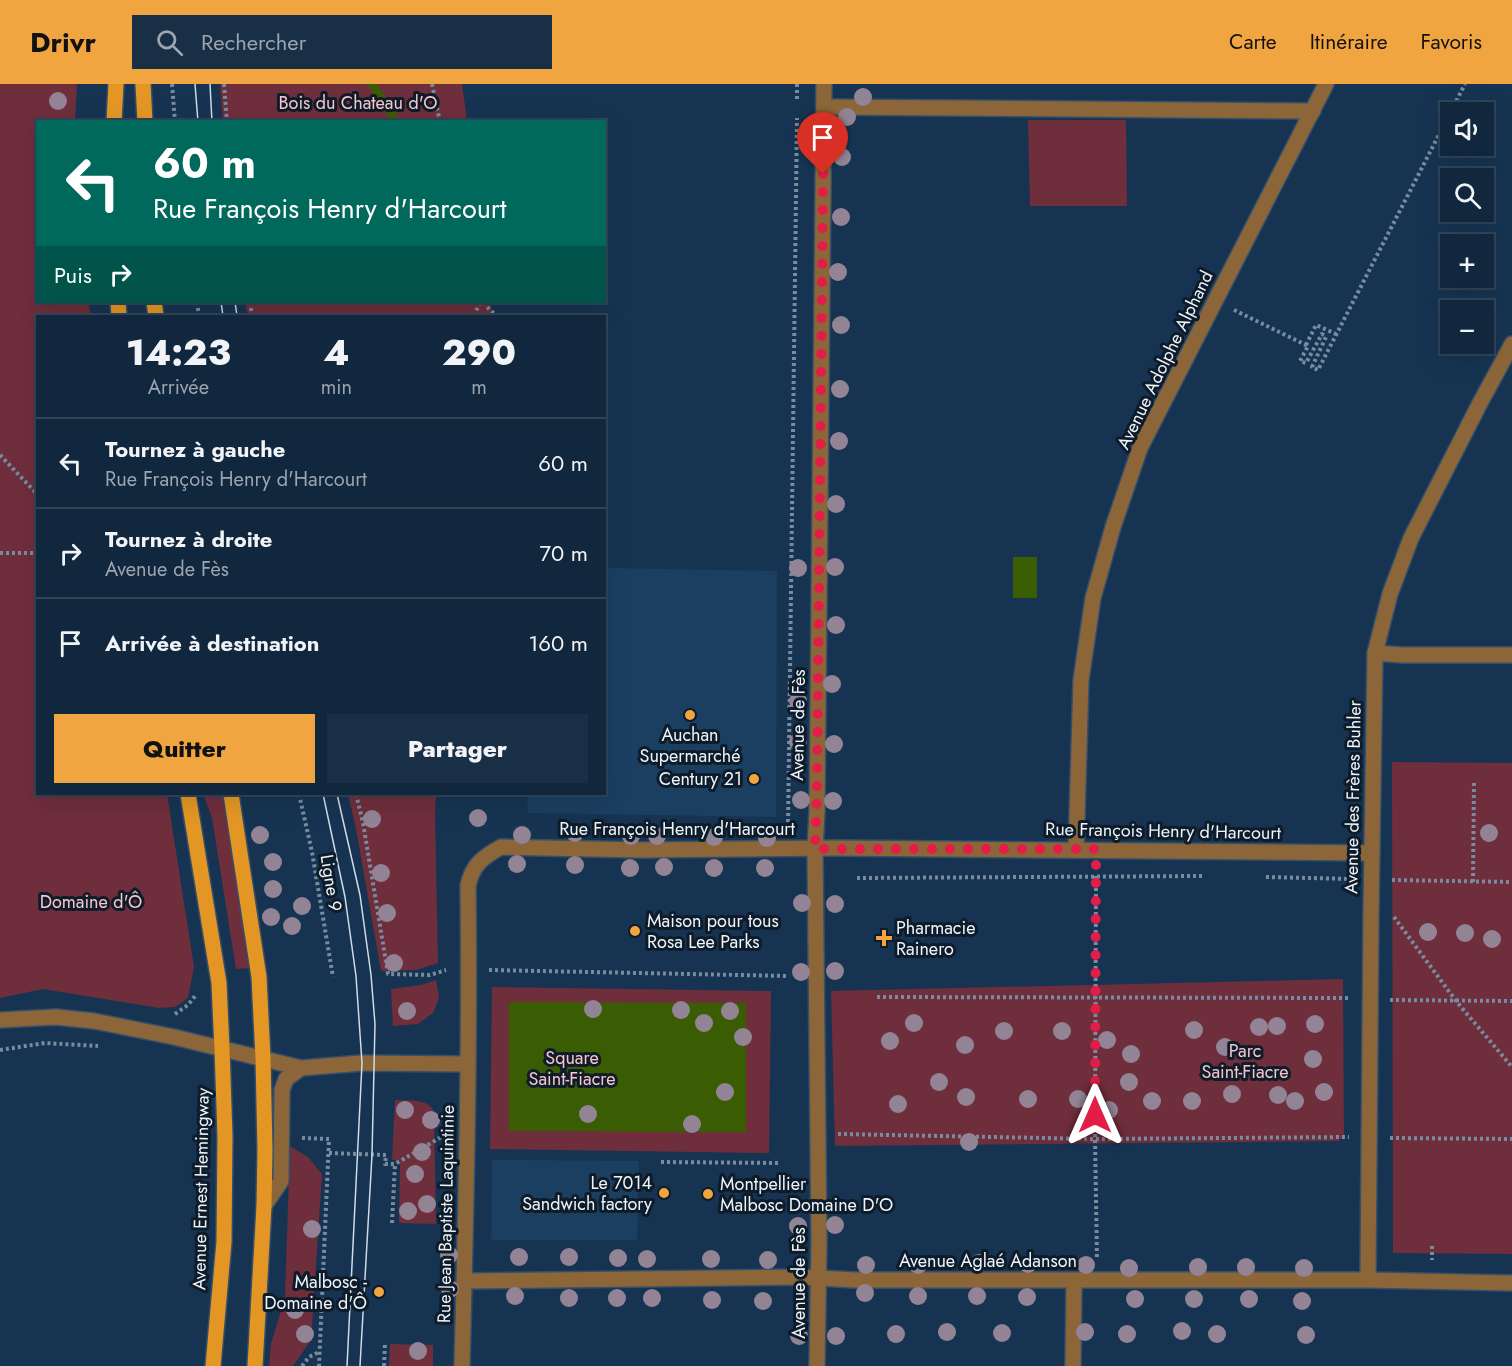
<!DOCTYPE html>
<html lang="fr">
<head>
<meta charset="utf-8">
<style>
  body { margin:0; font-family:Jost,sans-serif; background:#192f45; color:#f1f3f6; height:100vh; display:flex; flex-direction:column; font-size:22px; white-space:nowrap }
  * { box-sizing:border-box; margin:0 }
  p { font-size:20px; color:#9ca5b0 }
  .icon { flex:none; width:33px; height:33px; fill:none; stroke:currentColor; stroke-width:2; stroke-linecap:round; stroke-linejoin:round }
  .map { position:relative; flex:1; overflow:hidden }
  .panel { position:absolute; left:36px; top:231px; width:570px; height:480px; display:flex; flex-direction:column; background:#10273e; border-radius:0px; box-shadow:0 6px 24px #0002,0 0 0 2px #304458 }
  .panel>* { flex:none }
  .guide { position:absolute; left:36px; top:36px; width:570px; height:183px; border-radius:0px; box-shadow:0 6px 24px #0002,0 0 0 2px #304458; background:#00695c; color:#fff; overflow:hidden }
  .buttons { position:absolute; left:1440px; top:18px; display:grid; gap:12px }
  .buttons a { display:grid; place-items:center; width:54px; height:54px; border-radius:0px; background:#10273e; box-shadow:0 6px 24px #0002,0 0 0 2px #304458; font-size:30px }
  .pin { position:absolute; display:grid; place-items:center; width:51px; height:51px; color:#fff; margin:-62px -26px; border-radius:50% 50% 50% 0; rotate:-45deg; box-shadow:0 0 6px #0007 }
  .pin .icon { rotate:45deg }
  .me { position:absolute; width:66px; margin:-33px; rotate:0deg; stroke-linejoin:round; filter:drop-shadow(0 0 4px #0008) }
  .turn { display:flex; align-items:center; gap:21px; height:126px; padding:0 18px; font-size:27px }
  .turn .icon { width:78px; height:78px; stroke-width:2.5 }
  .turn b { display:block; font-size:42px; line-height:51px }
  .then { display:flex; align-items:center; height:57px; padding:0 18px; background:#0003; gap:12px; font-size:22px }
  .eta { display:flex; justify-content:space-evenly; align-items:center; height:102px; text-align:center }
  .eta b { font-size:36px; font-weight:800; line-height:42px }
  .cta { display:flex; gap:12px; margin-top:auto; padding:12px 18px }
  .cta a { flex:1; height:69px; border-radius:0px; background:#f1a540; color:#111; font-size:24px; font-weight:800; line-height:69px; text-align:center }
  .cta a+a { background:#192f45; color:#f1f3f6 }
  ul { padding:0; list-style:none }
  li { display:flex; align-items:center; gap:18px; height:90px; padding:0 18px; border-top:2px solid #304458 }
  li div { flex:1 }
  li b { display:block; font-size:22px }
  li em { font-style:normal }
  header { display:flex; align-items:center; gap:36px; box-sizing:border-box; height:84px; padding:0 30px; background:#f1a540; color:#111 }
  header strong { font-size:28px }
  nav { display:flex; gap:33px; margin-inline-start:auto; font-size:21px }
  .search { width:420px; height:54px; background:#192f45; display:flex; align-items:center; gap:15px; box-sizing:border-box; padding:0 21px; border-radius:0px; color:#9ca5b0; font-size:22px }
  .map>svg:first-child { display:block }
</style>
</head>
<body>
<header>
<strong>Drivr</strong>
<div class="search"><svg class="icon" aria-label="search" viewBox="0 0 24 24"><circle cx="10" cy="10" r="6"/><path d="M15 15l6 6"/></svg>Rechercher</div>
<nav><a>Carte</a><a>Itinéraire</a><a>Favoris</a></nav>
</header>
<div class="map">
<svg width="1512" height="1282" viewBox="0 0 1512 1282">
  <rect width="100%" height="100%" fill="#163452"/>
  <g fill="#1b3f61">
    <polygon points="605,484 777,487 776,733 528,729 527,710 604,710"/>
    <polygon points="492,1076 639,1077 637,1156 491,1156"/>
  </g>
  <g fill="#6f2e3b">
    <polygon points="0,0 77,0 75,37 38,38 38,218 88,218 91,232 38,232 38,710 167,710 194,883 188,914 175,923 159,924 43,905 0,914"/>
    <polygon points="220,0 462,0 467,37 223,37"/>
    <polygon points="1028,36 1126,36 1127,122 1030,122"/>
    <polygon points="245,218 490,218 493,232 248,232"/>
    <polygon points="1392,678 1512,679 1512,1170 1393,1169"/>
    <polygon points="203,710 224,710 237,784 251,884 236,885 212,734"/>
    <polygon points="348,710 436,710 435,730 438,879 416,886 381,887 356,745"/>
    <polygon points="1343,895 1344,1053 1338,1057 835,1062 831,907"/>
    <polygon points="436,896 439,914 433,929 418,940 393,942 391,905 421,901"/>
    <polygon points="492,903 771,907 769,1069 490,1065"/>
    <path d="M395,1016C408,1017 429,1014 434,1028L436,1140L399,1139L400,1077L392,1076Z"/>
    <polygon points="290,1062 308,1073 322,1090 311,1256 293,1282 269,1282 271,1260 285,1213"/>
    <polygon points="390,1260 433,1261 433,1282 389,1282"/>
  </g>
  <g fill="#3a5c02">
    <rect x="1013" y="473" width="24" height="41"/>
    <polygon points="509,918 746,919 746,1048 509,1047"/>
  </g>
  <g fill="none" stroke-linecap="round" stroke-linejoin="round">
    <polyline stroke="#3a5c02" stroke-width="8" points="372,0 397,38"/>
    <g stroke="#344f6a" stroke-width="18">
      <g id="minor">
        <polyline points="824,23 1313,27"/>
        <polyline points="1375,569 1403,571 1512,571"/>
        <polyline points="1076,766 1081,596 1093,514 1113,443 1140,364 1326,0"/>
        <polyline points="0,936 56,933 94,937 174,953 301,984 362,979 468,980"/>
        <polyline points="264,1122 281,1097 282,1006 286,995 301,984"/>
        <polyline points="1368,1196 1371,830 1375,569 1390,510 1411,454 1480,319 1512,260"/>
        <polyline points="464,1197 801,1193 855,1196 1368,1196 1512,1199"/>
        <path d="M462,1282C466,1122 470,962 468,802C472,781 483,773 501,763L641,766L836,764L1372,769"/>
        <polyline points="817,1282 819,1158 815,765 817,728 824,0"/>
        <polyline points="1073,1282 1074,1197"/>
      </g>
    </g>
    <g stroke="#344f6a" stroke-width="18">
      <g id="major">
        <polyline points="143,0 145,38"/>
        <polyline points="114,38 116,0"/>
        <polyline points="118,218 119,232"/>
        <polyline points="154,218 156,232"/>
        <polyline points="188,710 219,899 222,965 225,1052 224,1158 213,1282"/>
        <polyline points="231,710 259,893 263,974 265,1066 264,1122 255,1282"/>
      </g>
    </g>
    <g stroke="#788b9f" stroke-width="4" stroke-dasharray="3 3" stroke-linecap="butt">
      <polyline points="172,0 175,38"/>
      <polyline points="224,0 227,38"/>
      <polyline points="432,0 440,38"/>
      <polyline points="797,0 797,16"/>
      <polyline points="197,218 199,232"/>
      <polyline points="250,218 252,232"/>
      <polyline points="484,218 489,225 497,232"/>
      <polyline points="1234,226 1308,262 1300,277 1306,279 1322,250 1326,253 1312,283 1318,286 1465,0"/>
      <polyline points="474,232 480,218"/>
      <polyline points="1306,261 1316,241 1336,250"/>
      <polyline points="0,371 38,411"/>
      <polyline points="0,469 38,469"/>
      <polyline points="299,710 312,768 333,893"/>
      <polyline points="356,710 363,739 388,890 430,891 446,886"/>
      <polyline points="788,744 797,34"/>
      <polyline points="1096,792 1095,1055 1097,1175"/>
      <polyline points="1266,793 1352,795"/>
      <polyline points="857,794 1202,792"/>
      <polyline points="1392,796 1512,798"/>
      <polyline points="1473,798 1474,698"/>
      <polyline points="1394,833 1456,917 1512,983"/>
      <polyline points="489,886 788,892"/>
      <polyline points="877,913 1349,914"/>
      <polyline points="1390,916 1512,917"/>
      <polyline points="175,930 188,921 196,911"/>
      <polyline points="0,966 45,959 98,962"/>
      <polyline points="838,1050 1095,1055 1349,1053"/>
      <polyline points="302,1054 329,1055 319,1282"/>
      <polyline points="1390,1054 1512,1055"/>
      <polyline points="329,1069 386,1071 385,1080 395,1080 443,1052"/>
      <polyline points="661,1078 779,1079"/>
      <polyline points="392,1139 395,1080"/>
      <polyline points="1432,1162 1432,1176"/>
      <polyline points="302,1282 309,1273 319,1268"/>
      <polyline points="384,1282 385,1259"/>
    </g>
    <use href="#minor" stroke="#8c6638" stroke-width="15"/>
    <use href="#major" stroke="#e39624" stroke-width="15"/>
    <g stroke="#d1dbe6" stroke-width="1.5">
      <polyline points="195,0 198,38"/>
      <polyline points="210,0 212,38"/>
      <polyline points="221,218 223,232"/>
      <polyline points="235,218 237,232"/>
      <polyline points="323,710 345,813 356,892 362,979 347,1282"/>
      <polyline points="337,710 360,811 371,891 375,940 372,1071 360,1282"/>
    </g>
  </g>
  <g fill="#928495">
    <circle cx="863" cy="13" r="9"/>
    <circle cx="58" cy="17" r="9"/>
    <circle cx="847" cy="33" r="9"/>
    <circle cx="842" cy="73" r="9"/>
    <circle cx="841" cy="133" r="9"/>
    <circle cx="838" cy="188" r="9"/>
    <circle cx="841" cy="241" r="9"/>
    <circle cx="840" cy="305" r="9"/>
    <circle cx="839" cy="357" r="9"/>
    <circle cx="836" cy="420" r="9"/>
    <circle cx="835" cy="483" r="9"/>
    <circle cx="798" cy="484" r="9"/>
    <circle cx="836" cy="541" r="9"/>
    <circle cx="832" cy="600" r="9"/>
    <circle cx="798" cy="617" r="9"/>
    <circle cx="798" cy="658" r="9"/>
    <circle cx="834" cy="660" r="9"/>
    <circle cx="801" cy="716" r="9"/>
    <circle cx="833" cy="717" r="9"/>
    <circle cx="478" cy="734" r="9"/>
    <circle cx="372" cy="735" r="9"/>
    <circle cx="575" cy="749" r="9"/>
    <circle cx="1489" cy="749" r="9"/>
    <circle cx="260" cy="751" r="9"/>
    <circle cx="522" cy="751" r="9"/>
    <circle cx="631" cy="752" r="9"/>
    <circle cx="657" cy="752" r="9"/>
    <circle cx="714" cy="753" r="9"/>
    <circle cx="767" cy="754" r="9"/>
    <circle cx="273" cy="778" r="9"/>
    <circle cx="517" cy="780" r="9"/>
    <circle cx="575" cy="781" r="9"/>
    <circle cx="664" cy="783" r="9"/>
    <circle cx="630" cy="784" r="9"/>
    <circle cx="714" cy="784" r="9"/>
    <circle cx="765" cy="784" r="9"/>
    <circle cx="381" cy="789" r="9"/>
    <circle cx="273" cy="805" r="9"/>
    <circle cx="802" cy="819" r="9"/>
    <circle cx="835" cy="820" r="9"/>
    <circle cx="302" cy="822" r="9"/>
    <circle cx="387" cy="829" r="9"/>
    <circle cx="271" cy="833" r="9"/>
    <circle cx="292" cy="842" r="9"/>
    <circle cx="1428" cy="848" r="9"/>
    <circle cx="1465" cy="849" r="9"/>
    <circle cx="1492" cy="855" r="9"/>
    <circle cx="394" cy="879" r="9"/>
    <circle cx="835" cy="887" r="9"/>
    <circle cx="801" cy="888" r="9"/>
    <circle cx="593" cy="925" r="9"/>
    <circle cx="681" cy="926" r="9"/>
    <circle cx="407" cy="927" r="9"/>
    <circle cx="730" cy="927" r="9"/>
    <circle cx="704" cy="939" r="9"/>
    <circle cx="914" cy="939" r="9"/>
    <circle cx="1315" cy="940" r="9"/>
    <circle cx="1277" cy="942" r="9"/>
    <circle cx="1259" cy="943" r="9"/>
    <circle cx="1194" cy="946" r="9"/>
    <circle cx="1004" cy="947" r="9"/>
    <circle cx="1062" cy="947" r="9"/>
    <circle cx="743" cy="953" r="9"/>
    <circle cx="1107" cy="956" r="9"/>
    <circle cx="890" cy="957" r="9"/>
    <circle cx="965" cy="961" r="9"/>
    <circle cx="1225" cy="963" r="9"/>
    <circle cx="1131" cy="970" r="9"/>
    <circle cx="1313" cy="975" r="9"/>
    <circle cx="939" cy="998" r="9"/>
    <circle cx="1129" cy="998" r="9"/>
    <circle cx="725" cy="1008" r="9"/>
    <circle cx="1324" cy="1008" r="9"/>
    <circle cx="1232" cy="1010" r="9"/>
    <circle cx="1278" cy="1011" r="9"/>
    <circle cx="966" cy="1013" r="9"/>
    <circle cx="1028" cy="1015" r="9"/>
    <circle cx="1078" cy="1015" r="9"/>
    <circle cx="1152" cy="1017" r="9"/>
    <circle cx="1192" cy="1017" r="9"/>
    <circle cx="1295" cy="1017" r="9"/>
    <circle cx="898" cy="1020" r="9"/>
    <circle cx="405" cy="1026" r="9"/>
    <circle cx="1109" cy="1026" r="9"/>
    <circle cx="588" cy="1030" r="9"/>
    <circle cx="431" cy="1036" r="9"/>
    <circle cx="692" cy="1040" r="9"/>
    <circle cx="969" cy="1058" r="9"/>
    <circle cx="422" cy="1068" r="9"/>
    <circle cx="415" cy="1090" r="9"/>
    <circle cx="427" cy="1120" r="9"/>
    <circle cx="408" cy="1127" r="9"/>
    <circle cx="835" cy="1141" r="9"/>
    <circle cx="798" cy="1142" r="9"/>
    <circle cx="312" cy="1145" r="9"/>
    <circle cx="449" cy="1171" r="9"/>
    <circle cx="519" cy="1173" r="9"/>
    <circle cx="569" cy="1173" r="9"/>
    <circle cx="618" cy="1174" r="9"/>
    <circle cx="647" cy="1175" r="9"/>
    <circle cx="711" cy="1175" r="9"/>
    <circle cx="768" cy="1176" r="9"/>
    <circle cx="979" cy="1179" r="9"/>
    <circle cx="1028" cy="1180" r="9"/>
    <circle cx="866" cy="1181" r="9"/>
    <circle cx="918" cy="1181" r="9"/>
    <circle cx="1086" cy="1181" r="9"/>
    <circle cx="1198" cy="1183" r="9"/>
    <circle cx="1246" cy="1183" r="9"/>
    <circle cx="1129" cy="1184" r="9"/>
    <circle cx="1304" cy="1184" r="9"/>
    <circle cx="450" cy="1205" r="9"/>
    <circle cx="865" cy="1209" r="9"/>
    <circle cx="515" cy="1212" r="9"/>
    <circle cx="918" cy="1212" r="9"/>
    <circle cx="977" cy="1212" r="9"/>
    <circle cx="1027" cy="1213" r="9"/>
    <circle cx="569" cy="1214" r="9"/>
    <circle cx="617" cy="1214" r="9"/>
    <circle cx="652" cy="1214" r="9"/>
    <circle cx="1135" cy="1215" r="9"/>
    <circle cx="1194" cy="1215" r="9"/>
    <circle cx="1249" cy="1215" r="9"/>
    <circle cx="712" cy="1216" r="9"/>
    <circle cx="763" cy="1217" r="9"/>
    <circle cx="1302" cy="1217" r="9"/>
    <circle cx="295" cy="1226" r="9"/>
    <circle cx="1182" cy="1247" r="9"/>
    <circle cx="947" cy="1248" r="9"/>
    <circle cx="1085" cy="1248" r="9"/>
    <circle cx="1002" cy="1249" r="9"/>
    <circle cx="305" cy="1250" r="9"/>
    <circle cx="896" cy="1250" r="9"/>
    <circle cx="1127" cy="1250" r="9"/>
    <circle cx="1217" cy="1250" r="9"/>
    <circle cx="1306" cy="1251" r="9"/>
    <circle cx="799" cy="1252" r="9"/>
    <circle cx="836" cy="1252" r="9"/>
    <circle cx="418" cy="1267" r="9"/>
  </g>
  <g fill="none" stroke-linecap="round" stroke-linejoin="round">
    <polyline stroke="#e11d48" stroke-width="10" stroke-dasharray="0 18" points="823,90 817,705 815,765 1096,765 1095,1031"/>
  </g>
  <g fill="#f1a540" stroke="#0e1b29" stroke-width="2">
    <circle cx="690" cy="631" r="6"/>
    <circle cx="754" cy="695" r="6"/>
    <circle cx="635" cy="847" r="6"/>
    <path d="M881 845h6v6h6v6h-6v6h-6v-6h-6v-6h6z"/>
    <circle cx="664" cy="1109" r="6"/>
    <circle cx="708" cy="1110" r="6"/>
    <circle cx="379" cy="1208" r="6"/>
  </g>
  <g text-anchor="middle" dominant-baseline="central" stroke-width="6" stroke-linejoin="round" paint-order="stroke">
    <g font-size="18" fill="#f7c5cb" stroke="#0e1b29">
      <text x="358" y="19">Bois du Chateau d'O</text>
      <text x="91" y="818">Domaine d'Ô</text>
      <text x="1245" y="967">Parc<tspan x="1245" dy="21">Saint-Fiacre</tspan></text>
      <text x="572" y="974">Square<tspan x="572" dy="21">Saint-Fiacre</tspan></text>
    </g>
    <g font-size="18" fill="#edf4fc" stroke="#0e1b29">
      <text transform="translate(1165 276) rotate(-64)">Avenue Adolphe Alphand</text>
      <text transform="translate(798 641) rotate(-89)">Avenue de Fès</text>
      <text transform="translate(1353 713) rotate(-89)">Avenue des Frères Buhler</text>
      <text x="677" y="745">Rue François Henry d'Harcourt</text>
      <text transform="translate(1163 747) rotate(1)">Rue François Henry d'Harcourt</text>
      <text transform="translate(331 799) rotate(81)">Ligne 9</text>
      <text transform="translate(201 1105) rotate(-89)">Avenue Ernest Hemingway</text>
      <text transform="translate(446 1130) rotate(-89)">Rue Jean Baptiste Laquintinie</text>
      <text x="988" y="1177">Avenue Aglaé Adanson</text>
      <text transform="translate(799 1199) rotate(-90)">Avenue de Fès</text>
    </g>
    <g font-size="18" fill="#edf4fc" stroke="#0e1b29" text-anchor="end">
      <text x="690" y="651" text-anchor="middle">Auchan<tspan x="690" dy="21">Supermarché</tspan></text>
      <text x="742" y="695">Century 21</text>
      <text x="647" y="837" text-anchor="start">Maison pour tous<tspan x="647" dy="21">Rosa Lee Parks</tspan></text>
      <text x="896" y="844" text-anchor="start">Pharmacie<tspan x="896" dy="21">Rainero</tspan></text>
      <text x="652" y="1099">Le 7014<tspan x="652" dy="21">Sandwich factory</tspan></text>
      <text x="720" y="1100" text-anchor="start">Montpellier<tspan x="720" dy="21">Malbosc Domaine D'O</tspan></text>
      <text x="367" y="1198">Malbosc -<tspan x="367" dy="21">Domaine d'Ô</tspan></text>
    </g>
  </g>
</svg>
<div class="buttons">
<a><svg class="icon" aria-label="sound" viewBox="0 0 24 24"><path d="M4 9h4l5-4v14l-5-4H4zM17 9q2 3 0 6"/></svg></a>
<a><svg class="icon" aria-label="search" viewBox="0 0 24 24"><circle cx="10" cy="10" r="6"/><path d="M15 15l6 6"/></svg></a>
<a>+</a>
<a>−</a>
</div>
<div class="pin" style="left:823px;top:90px;background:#d93025"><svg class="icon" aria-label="arrive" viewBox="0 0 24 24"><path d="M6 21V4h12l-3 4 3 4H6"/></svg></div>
<svg class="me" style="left:1095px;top:1031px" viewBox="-20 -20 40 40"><path d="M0-17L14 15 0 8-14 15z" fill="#e11d48" stroke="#fff" stroke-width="4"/></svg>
<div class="guide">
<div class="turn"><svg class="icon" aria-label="left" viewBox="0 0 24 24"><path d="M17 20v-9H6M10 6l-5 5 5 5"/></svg><div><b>60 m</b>Rue François Henry d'Harcourt</div></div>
<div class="then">Puis<svg class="icon" aria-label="right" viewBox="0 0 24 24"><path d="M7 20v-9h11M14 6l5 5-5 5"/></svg></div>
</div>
<section class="panel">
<div class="eta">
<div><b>14:23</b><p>Arrivée</p></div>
<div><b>4</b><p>min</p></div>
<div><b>290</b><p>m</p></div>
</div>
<ul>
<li><svg class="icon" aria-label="left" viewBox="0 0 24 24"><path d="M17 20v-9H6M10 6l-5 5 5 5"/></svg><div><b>Tournez à gauche</b><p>Rue François Henry d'Harcourt</p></div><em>60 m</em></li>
<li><svg class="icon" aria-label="right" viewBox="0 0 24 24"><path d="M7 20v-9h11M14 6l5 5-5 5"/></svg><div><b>Tournez à droite</b><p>Avenue de Fès</p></div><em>70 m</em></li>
<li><svg class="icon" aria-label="arrive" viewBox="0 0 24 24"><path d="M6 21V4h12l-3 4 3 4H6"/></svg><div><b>Arrivée à destination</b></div><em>160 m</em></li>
</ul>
<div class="cta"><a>Quitter</a><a>Partager</a></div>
</section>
</div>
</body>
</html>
